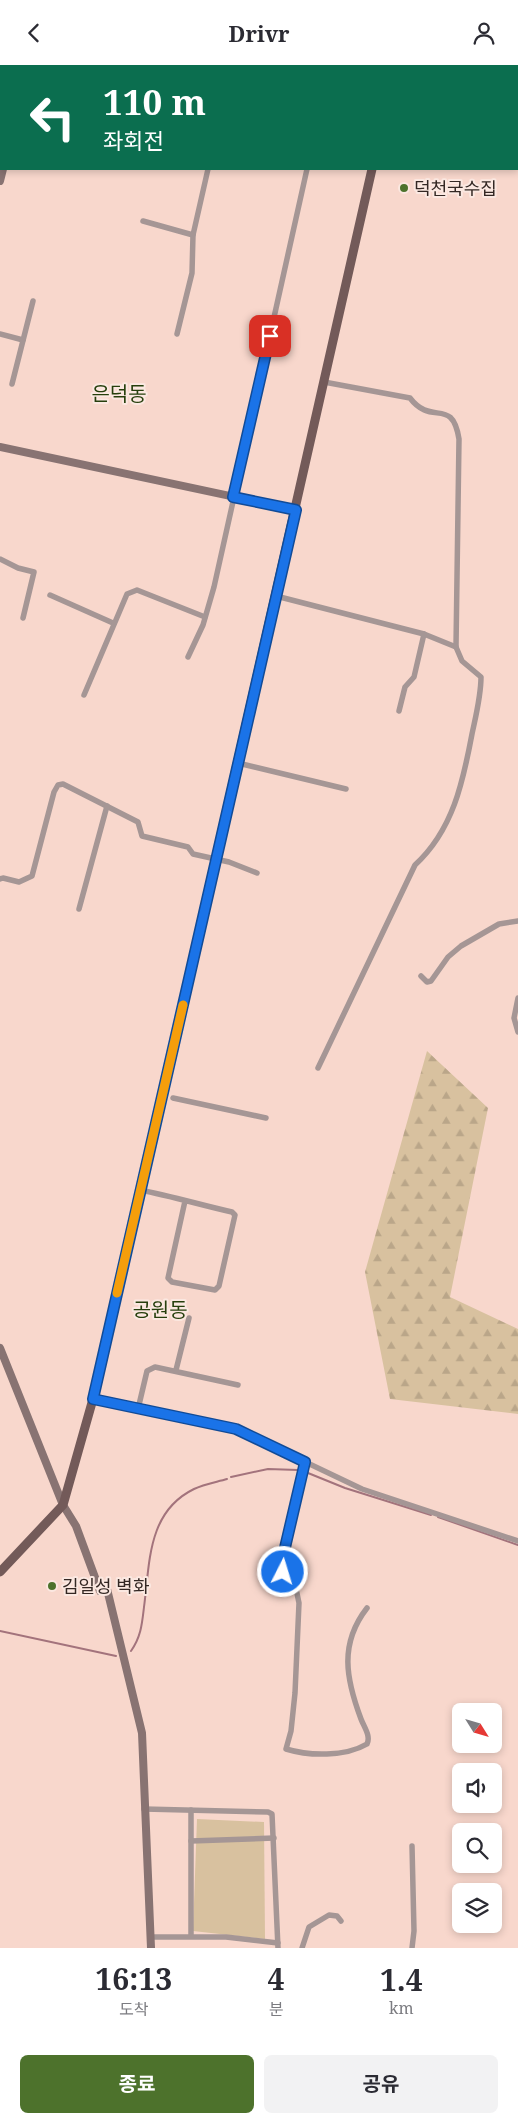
<!DOCTYPE html>
<html lang="ko">
<head>
<meta charset="utf-8">
<style>
  body { margin:0; font-family:"Noto Serif","Noto Sans KR",serif; background:#f2f2f3; color:#2b2b33; height:100vh; display:flex; flex-direction:column; font-size:19px; white-space:nowrap }
  * { box-sizing:border-box; margin:0 }
  p { font-size:16px; color:#7c7c81 }
  .icon { flex:none; width:28px; height:28px; fill:none; stroke:currentColor; stroke-width:2; stroke-linecap:round; stroke-linejoin:round }
  .map { position:relative; height:1883px; overflow:hidden }
  .drawer { display:flex; flex-direction:column; background:#fff; flex:1 }
  .drawer>* { flex:none }
  .hud { position:absolute; left:0px; top:0px; width:519px; height:105px; box-shadow:0 2px 8px #0003; background:#0b6e4f; color:#fff; overflow:hidden }
  .needle { width:32px; rotate:127deg }
  .tools { position:absolute; left:452px; top:1638px; display:grid; gap:10px }
  .tools a { display:grid; place-items:center; width:50px; height:50px; border-radius:8px; background:#fff; box-shadow:0 2px 8px #0003; font-size:25px }
  .pin { position:absolute; display:grid; place-items:center; width:42px; height:42px; color:#fff; margin:-21px; border-radius:10px; box-shadow:0 2px 8px #0006 }
  .me { position:absolute; width:55px; margin:-28px; rotate:5deg; stroke-linejoin:round; filter:drop-shadow(0 0 4px #0008) }
  .turn { display:flex; align-items:center; gap:18px; height:105px; padding:0 20px; font-size:22px }
  .turn .icon { width:65px; height:65px; stroke-width:2.5 }
  .turn b { display:block; font-size:35px; line-height:42px }
  .eta { display:flex; justify-content:space-evenly; align-items:center; height:85px; text-align:center }
  .eta b { font-size:30px; font-weight:700; line-height:35px }
  .primary-button { display:flex; gap:10px; margin-top:auto; padding:10px 20px }
  .primary-button a { flex:1; height:58px; border-radius:8px; background:#4d722c; color:#fff; font-size:20px; font-weight:700; line-height:58px; text-align:center }
  .primary-button a+a { background:#f2f2f3; color:#2b2b33 }
  header { display:flex; justify-content:space-between; align-items:center; height:65px; padding:0 20px; background:#fff; font-size:22px; font-weight:700 }
  .map>svg:first-child { display:block }
</style>
</head>
<body>
<header><svg class="icon" aria-label="back" viewBox="0 0 24 24"><path d="M15 5l-7 7 7 7"/></svg>Drivr<svg class="icon" aria-label="person" viewBox="0 0 24 24"><circle cx="12" cy="8" r="4"/><path d="M4 21q1-7 8-7t8 7"/></svg></header>
<div class="map">
<svg width="518" height="1883" viewBox="0 0 518 1883">
  <defs>
    <pattern id="forest-firs" width="22" height="20" patternUnits="userSpaceOnUse" patternTransform="scale(1.25)"><rect width="22" height="20" fill="#d8c19f"/><path d="M5 1l3.5 6h-7zM16 11l3.5 6h-7z" fill="#baa689"/></pattern>
  </defs>
  <rect width="100%" height="100%" fill="#f8d7cc"/>
  <polygon fill="#d8c19f" points="197,1754 264,1757 265,1874 193,1866"/>
  <polygon fill="url(#forest-firs)" points="427,986 488,1043 450,1232 518,1264 518,1349 390,1334 365,1207"/>
  <g fill="none" stroke-linecap="round" stroke-linejoin="round">
    <g stroke="#a3737c" stroke-width="2">
      <polyline points="308,1408 345,1423 431,1450"/>
      <polyline points="231,1412 268,1404 298,1405"/>
      <polyline points="438,1452 518,1480"/>
      <polyline points="0,1566 116,1591"/>
      <path d="M131,1586C141,1572 142,1559 144,1542C150,1498 147,1447 194,1424C204,1419 217,1417 227,1414"/>
    </g>
    <g stroke="#a59695" stroke-width="5.5">
      <polyline points="233,1 233,0"/>
      <polyline points="283,1 284,0"/>
      <polyline points="143,156 193,170"/>
      <polyline points="0,269 23,275"/>
      <polyline points="177,269 192,208 193,170 208,104"/>
      <polyline points="12,319 33,236"/>
      <polyline points="0,494 18,503 34,507 23,553"/>
      <polyline points="50,530 113,558"/>
      <polyline points="276,531 424,569 456,582"/>
      <polyline points="188,592 203,560 214,522 307,104"/>
      <polyline points="84,630 127,529 137,525 205,552"/>
      <polyline points="399,646 405,622 414,612 424,569"/>
      <polyline points="238,698 346,724"/>
      <polyline points="0,814 3,813 19,817 32,811 54,727 58,720 63,719 138,757 142,771 188,782 193,789 229,797 257,808"/>
      <polyline points="79,844 107,741"/>
      <polyline points="421,911 427,917 431,916 448,892 461,881 499,859 518,856"/>
      <polyline points="518,933 514,953 518,967"/>
      <path d="M318,1003L415,800C453,765 463,717 472,669C476,650 481,631 481,612L462,596L456,582L459,374C452,331 432,362 410,333L324,317"/>
      <polyline points="173,1033 266,1053"/>
      <path d="M140,1125C171,1131 201,1140 232,1147L235,1150L219,1221L215,1225L172,1217L168,1213L185,1136"/>
      <polyline points="176,1305 189,1253"/>
      <polyline points="93,1334 236,1364 362,1424 518,1476"/>
      <polyline points="138,1344 147,1306 155,1302 238,1320"/>
      <path d="M305,1397L280,1504L294,1514L299,1538L295,1628L291,1666L286,1684C309,1691 345,1692 367,1679C371,1671 364,1662 361,1654C346,1614 339,1579 367,1543"/>
      <polyline points="144,1744 268,1747 272,1749 278,1883"/>
      <polyline points="191,1776 274,1773"/>
      <polyline points="412,1781 414,1866 412,1883"/>
      <polyline points="191,1871 191,1745"/>
      <polyline points="150,1872 226,1872 278,1878"/>
      <polyline points="302,1883 309,1862 329,1850 337,1851 341,1856"/>
    </g>
    <g stroke="#887372" stroke-width="8">
      <polyline points="259,0 265,1"/>
      <polyline points="27,1 28,0"/>
      <polyline points="0,116 3,104"/>
      <polyline points="0,382 296,445"/>
      <polyline points="0,1283 63,1440 76,1461 100,1526 107,1524 142,1668 151,1883"/>
    </g>
    <g stroke="#735a59" stroke-width="9">
      <polyline points="395,1 395,0"/>
      <polyline points="0,1507 63,1440 93,1334 372,104"/>
    </g>
  </g>
  <g fill="none" stroke-linecap="round" stroke-linejoin="round">
    <g stroke="#114b97" stroke-width="12">
      <polyline id="route" points="270,271 233,432 296,445 93,1334 236,1364 305,1397 280,1504 283,1507"/>
    </g>
    <use href="#route" stroke="#1a73e8" stroke-width="9"/>
    <polyline stroke="#f59e0b" stroke-width="9" points="117,1228 183,940"/>
  </g>
  <g fill="#4d722c" stroke="#fbe8e1" stroke-width="2">
    <circle cx="404" cy="123" r="5"/>
    <circle cx="52" cy="1521" r="5"/>
  </g>
  <g text-anchor="middle" dominant-baseline="central" stroke-width="4" stroke-linejoin="round" paint-order="stroke">
    <g font-size="18" fill="#332723" stroke="#fbe8e1" text-anchor="start">
      <text x="414" y="123">덕천국수집</text>
      <text x="62" y="1521">김일성 벽화</text>
    </g>
    <g font-size="20" fill="#263f0d" stroke="#fbe8e1">
      <text x="119" y="328">은덕동</text>
      <text x="160" y="1244">공원동</text>
    </g>
  </g>
</svg>
<div class="tools">
<a><svg class="needle" viewBox="-14 -14 28 28"><path d="M0-13l5 13h-10z" fill="#e53935"/><path d="M0 13l5-13h-10z" fill="#7c7c81"/></svg></a>
<a><svg class="icon" aria-label="sound" viewBox="0 0 24 24"><path d="M4 9h4l5-4v14l-5-4H4zM17 9q2 3 0 6"/></svg></a>
<a><svg class="icon" aria-label="search" viewBox="0 0 24 24"><circle cx="10" cy="10" r="6"/><path d="M15 15l6 6"/></svg></a>
<a><svg class="icon" aria-label="layers" viewBox="0 0 24 24"><path d="M12 4l9 5-9 5-9-5zM3 14l9 5 9-5"/></svg></a>
</div>
<div class="pin" style="left:270px;top:271px;background:#d93025"><svg class="icon" aria-label="arrive" viewBox="0 0 24 24"><path d="M6 21V4h12l-3 4 3 4H6"/></svg></div>
<svg class="me" style="left:283px;top:1507px" viewBox="-20 -20 40 40"><circle r="17" fill="#1a73e8" stroke="#fff" stroke-width="3"/><path d="M0-11L8 9 0 5-8 9z" fill="#fff"/></svg>
<div class="hud">
<div class="turn"><svg class="icon" aria-label="left" viewBox="0 0 24 24"><path d="M17 20v-9H6M10 6l-5 5 5 5"/></svg><div><b>110 m</b>좌회전</div></div>
</div>
</div>
<section class="drawer">
<div class="eta">
<div><b>16:13</b><p>도착</p></div>
<div><b>4</b><p>분</p></div>
<div><b>1.4</b><p>km</p></div>
</div>
<div class="primary-button"><a>종료</a><a>공유</a></div>
</section>
</body>
</html>
